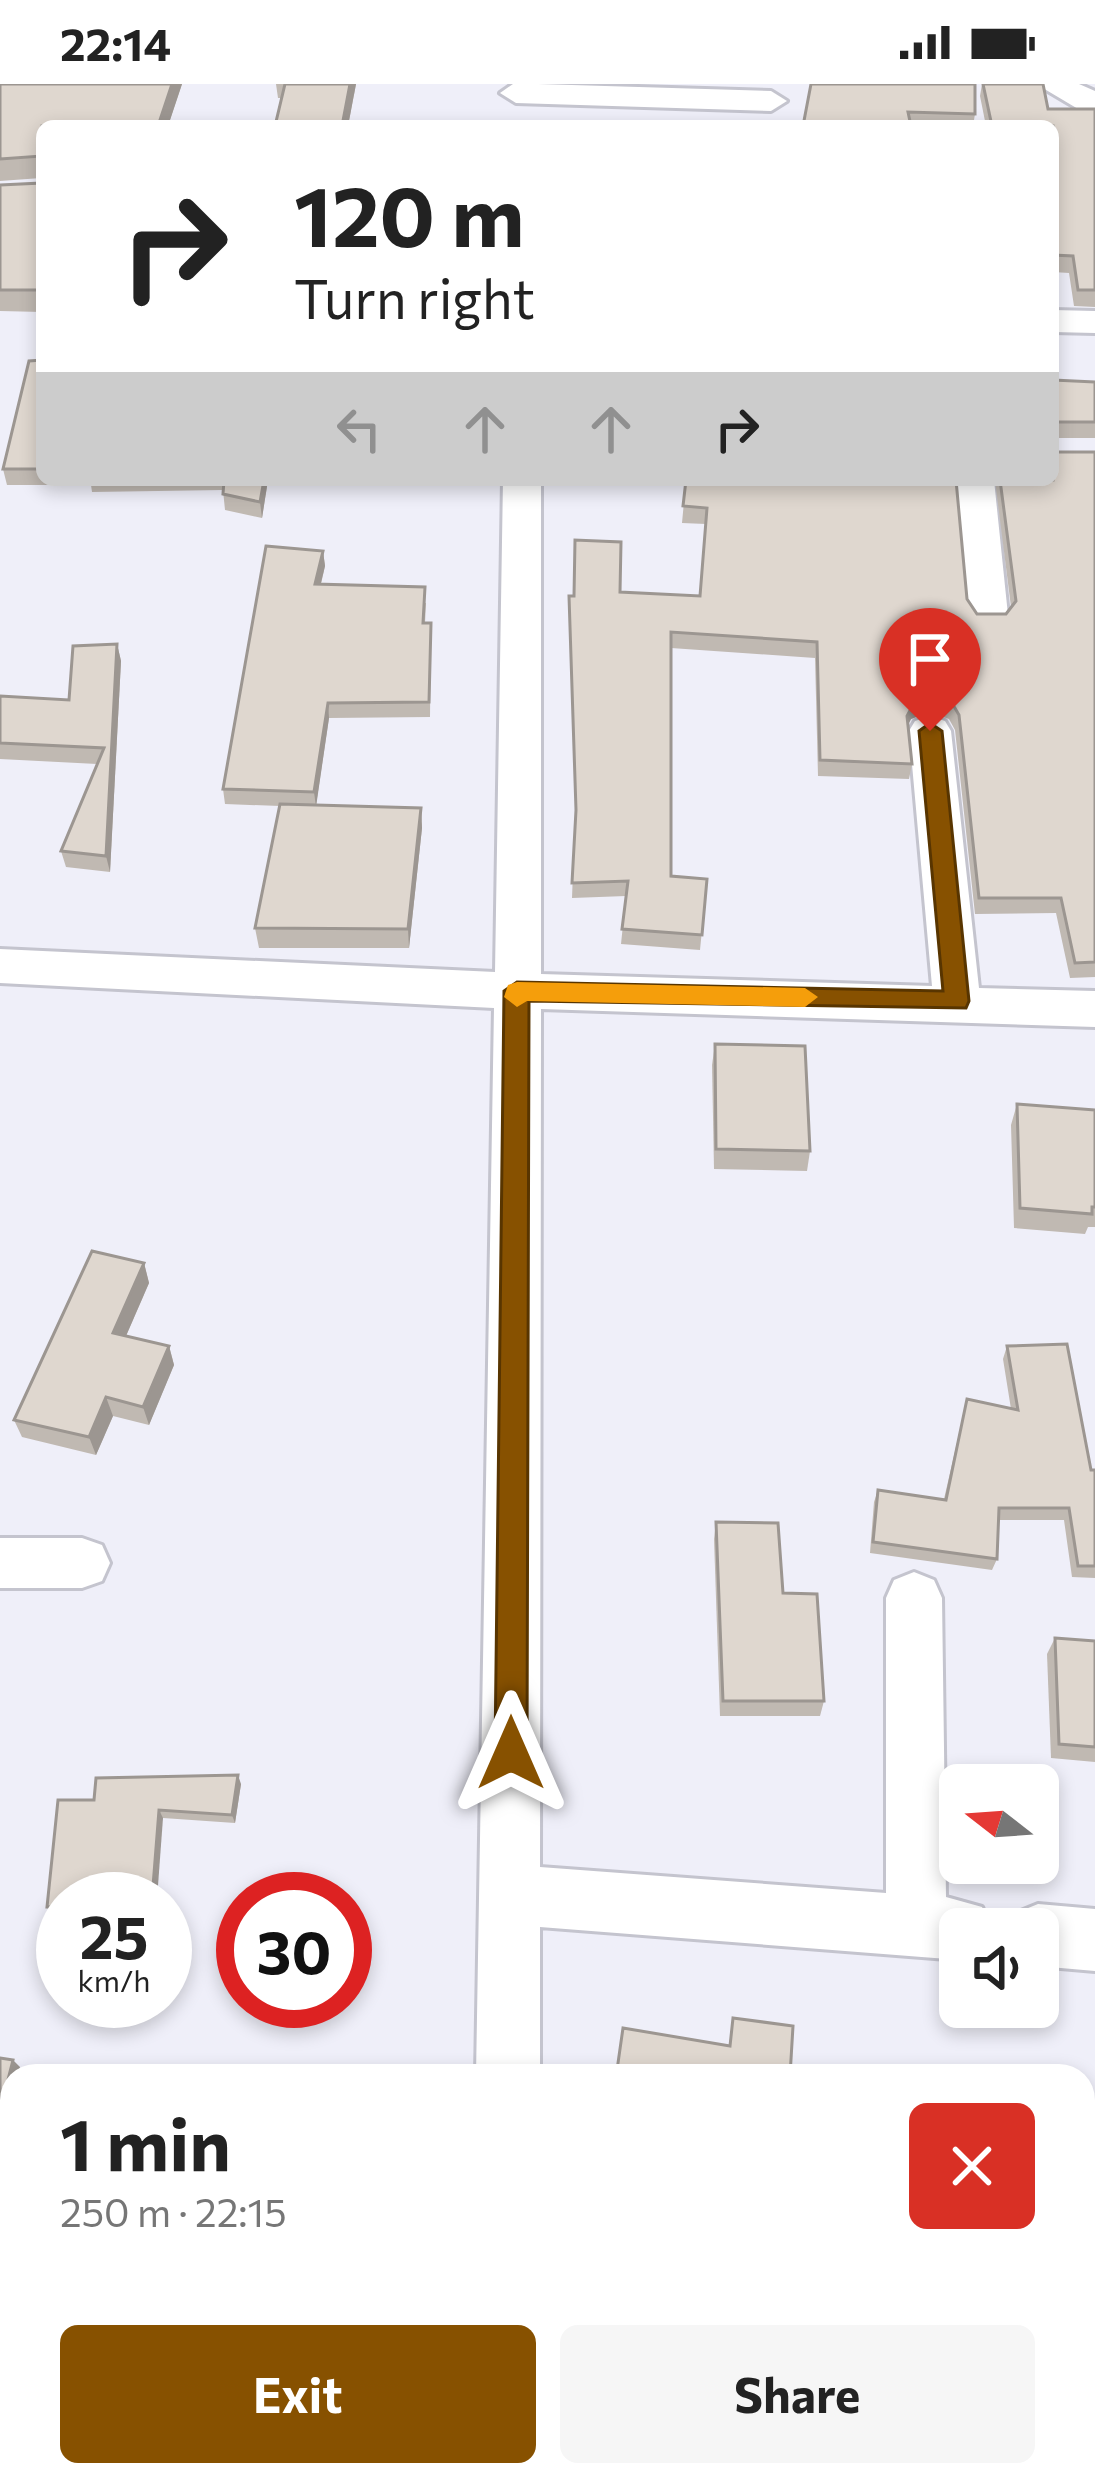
<!DOCTYPE html>
<html lang="en">
<head>
<meta charset="utf-8">
<style>
  body { margin:0; font-family:Commissioner,sans-serif; background:#f6f6f6; color:#222; height:100vh; display:flex; flex-direction:column; font-size:45px; white-space:nowrap }
  * { box-sizing:border-box; margin:0 }
  p { font-size:39px; color:#767676 }
  .icon { flex:none; width:66px; height:66px; fill:none; stroke:currentColor; stroke-width:2; stroke-linecap:round; stroke-linejoin:round }
  .map { position:relative; flex:1; overflow:hidden }
  .sheet { position:absolute; left:0px; top:1980px; width:1095px; height:423px; display:flex; flex-direction:column; background:#fff; border-radius:36px 36px 0 0; box-shadow:0 6px 18px #0003 }
  .sheet>* { flex:none }
  .hud { position:absolute; left:36px; top:36px; width:1023px; height:366px; border-radius:18px; box-shadow:0 6px 18px #0003; background:#fff; color:#222; overflow:hidden }
  .needle { width:78px; rotate:287deg }
  .fabs { position:absolute; left:939px; top:1680px; display:grid; gap:24px }
  .fabs a { display:grid; place-items:center; width:120px; height:120px; border-radius:18px; background:#fff; box-shadow:0 6px 18px #0003; font-size:60px }
  .speed { position:absolute; left:36px; top:1788px; display:flex; gap:24px; font-size:60px; font-weight:700; text-align:center }
  .speed>* { display:grid; place-content:center; width:156px; height:156px; border-radius:50%; background:#fff; box-shadow:0 6px 18px #0003; line-height:1 }
  .speed small { font-size:30px; font-weight:400 }
  .speed .limit { border:18px solid #d22; background:#fff; color:#111 }
  .pin { position:absolute; display:grid; place-items:center; width:102px; height:102px; color:#fff; margin:-123px -51px; border-radius:50% 50% 50% 0; rotate:-45deg; box-shadow:0 0 12px #0007 }
  .pin .icon { rotate:45deg }
  .me { position:absolute; width:132px; margin:-66px; rotate:0deg; stroke-linejoin:round; filter:drop-shadow(0 0 9px #0008) }
  .turn { display:flex; align-items:center; gap:42px; height:252px; padding:0 60px; font-size:54px }
  .turn .icon { width:156px; height:156px; stroke-width:2.5 }
  .turn b { display:block; font-size:84px; line-height:102px }
  .lanes { display:flex; align-items:center; height:114px; padding:0 60px; background:#0003; justify-content:center; gap:60px; direction:ltr }
  .lanes .off { opacity:.35 }
  .round { display:grid; place-items:center; flex:none; width:126px; height:126px; border-radius:18px; background:#f6f6f6 }
  .overview { display:flex; align-items:center; justify-content:space-between; height:204px; padding:0 60px }
  h1 { font-size:72px; font-weight:700; line-height:90px }
  .primary-button { display:flex; gap:24px; margin-top:auto; padding:24px 60px }
  .primary-button a { flex:1; height:138px; border-radius:18px; background:#875100; color:#fff; font-size:48px; font-weight:700; line-height:138px; text-align:center }
  .primary-button a+a { background:#f6f6f6; color:#222 }
  .status { display:flex; justify-content:space-between; align-items:center; height:84px; padding:0 60px; background:#fff; direction:ltr }
  .status svg { height:33px; fill:currentColor }
  .map>svg:first-child { display:block }
</style>
</head>
<body>
<div class="status"><b>22:14</b><svg viewBox="0 0 49 12"><path d="M0 12V9h3v3zM5 12V6h3v6zM10 12V3h3v9zM15 12V0h3v12zM26 1h20v11H26zM47 4h2v5h-2z"/></svg></div>
<div class="map">
<svg width="1095" height="2401" viewBox="0 0 1095 2401">
  <rect width="100%" height="100%" fill="#efeff9"/>
  <g fill="none" stroke-linecap="round" stroke-linejoin="round">
    <g stroke="#c4c4ce" stroke-width="6">
      <g id="minor">
        <polygon points="538,0 771,7 787,17 771,27 516,19 500,9 513,0"/>
        <polygon points="1036,0 1079,0 1095,7 1095,35"/>
        <polygon points="1053,226 1095,227 1095,249 1053,248"/>
        <polygon points="503,396 541,396 541,890 932,902 909,647 915,637 930,632 945,637 951,647 979,904 1095,907 1095,943 541,925 540,1783 886,1809 886,1514 894,1496 914,1488 934,1496 942,1514 946,1813 982,1823 991,1845 960,1845 960,1876 540,1843 540,1992 476,1992 494,924 0,899 0,865 495,888"/>
        <polygon points="956,396 994,396 1008,531 1002,541 974,541 968,531"/>
        <polygon points="0,1454 82,1454 102,1461 110,1479 102,1497 82,1504 0,1504"/>
        <polygon points="1038,1820 1095,1825 1095,1887 1038,1882 1038,1845 1010,1845 1016,1829"/>
        <polygon points="0,2026 12,2027 12,2091 0,2090"/>
        <rect x="469" y="2391" width="70" height="10"/>
      </g>
    </g>
    <use href="#minor" fill="#fff" fill-rule="evenodd"/>
  </g>
  <g fill="#c0b9b2">
    <polygon points="0,0 182,0 168,42 42,42 42,228 0,227 0,101 41,99 41,94 0,97"/>
    <polygon points="276,0 356,0 348,42 275,42 282,14 278,14"/>
    <polygon points="811,0 975,30 973,42 803,42"/>
    <polygon points="982,0 1043,0 1048,25 1095,25 1095,223 1074,222 1069,189 1053,188 1053,42 986,42 980,12"/>
    <polygon points="42,276 42,396 268,396 262,434 225,426 223,406 92,408 91,401 7,401 3,385"/>
    <polygon points="1053,296 1095,298 1095,354 1054,354 1054,368 1095,368 1095,893 1070,894 1056,829 975,830 955,646 949,635 929,628 911,635 908,640 912,680 909,695 818,692 815,574 671,564 671,792 707,795 700,866 621,860 626,812 572,814 575,735 620,508 700,512 706,440 682,439 686,396 967,515 977,530 1006,530 1011,523 995,396 1053,396"/>
    <polygon points="323,467 325,482 321,500 426,519 425,539 431,539 430,633 329,634 316,721 421,724 422,744 409,864 259,864 255,844 280,722 225,720 223,705"/>
    <polygon points="117,560 121,577 110,788 66,783 61,767 97,680 0,675 0,612 69,616"/>
    <polygon points="715,960 810,1067 807,1087 714,1085 712,981"/>
    <polygon points="1017,1020 1095,1026 1095,1143 1088,1143 1085,1150 1014,1144 1011,1041"/>
    <polygon points="144,1179 149,1199 126,1252 169,1262 174,1281 149,1341 113,1332 96,1371 22,1353 14,1336"/>
    <polygon points="1007,1262 1091,1386 1095,1386 1095,1494 1072,1493 1064,1436 999,1436 997,1475 992,1486 870,1469 874,1418 878,1406 944,1415 967,1315 1011,1325 1003,1275"/>
    <polygon points="716,1438 783,1509 824,1617 820,1632 720,1632 714,1455"/>
    <polygon points="1055,1554 1095,1557 1095,1678 1051,1674 1047,1570"/>
    <polygon points="241,1700 235,1739 163,1734 63,1815 63,1831 52,1831 47,1823 94,1716"/>
    <polygon points="733,1934 790,1992 616,1992 623,1944 729,1962"/>
    <polygon points="1083,2171 1095,2174 1095,2336 1083,2334"/>
    <polygon points="753,2391 882,2391 882,2401 772,2401 753,2399"/>
  </g>
  <g fill="#9c9691">
    <polygon points="172,0 182,0 168,42 158,42"/>
    <polygon points="350,0 356,0 348,42 342,42"/>
    <polygon points="264,396 268,396 262,434 260,418"/>
    <polygon points="323,467 325,482 317,515 315,500"/>
    <polygon points="117,560 121,577 110,788 106,772"/>
    <polygon points="932,612 929,628 911,635 905,647 907,632 914,619"/>
    <polygon points="328,619 329,634 316,723 314,708"/>
    <polygon points="421,724 422,744 409,864 408,845"/>
    <polygon points="144,1179 149,1199 119,1268 113,1249"/>
    <polygon points="169,1262 174,1281 149,1341 143,1323"/>
    <polygon points="106,1313 113,1332 96,1371 89,1353"/>
    <polygon points="238,1691 241,1700 235,1739 232,1731"/>
    <polygon points="159,1726 163,1734 157,1815 152,1815"/>
    <polygon points="13,1976 20,1983 18,1992 12,1992 12,2012 9,2022 0,2025 0,2016"/>
    <polygon points="0,2105 5,2109 0,2137"/>
    <polygon points="178,2391 185,2391 182,2401 175,2401"/>
  </g>
  <g fill="#dfd7cf" stroke="#9c9691" stroke-width="3">
    <polygon points="0,0 172,0 158,42 42,42 42,206 0,206 0,101 41,99 41,72 0,75"/>
    <polygon points="285,0 350,0 342,42 275,42"/>
    <polygon points="811,0 975,0 975,30 908,28 911,42 803,42"/>
    <polygon points="983,0 1043,0 1048,25 1095,25 1095,206 1078,206 1073,172 1053,171 1053,42 992,42"/>
    <polygon points="42,276 42,385 3,385 29,277"/>
    <polygon points="1053,296 1095,298 1095,338 1053,338 1054,368 1095,368 1095,878 1075,879 1061,814 979,814 959,631 952,619 932,612 914,619 907,632 912,680 820,676 817,558 671,548 671,792 707,795 702,851 622,845 628,797 572,799 576,726 569,512 574,512 575,456 621,458 620,508 700,512 707,424 683,422 686,396 956,396 967,515 977,530 1006,530 1016,517 1000,396 1053,396"/>
    <polygon points="224,396 264,396 260,418 223,410"/>
    <polygon points="266,462 323,467 315,500 425,503 423,539 431,539 429,618 328,619 314,708 223,705"/>
    <polygon points="117,560 106,772 61,767 104,664 0,659 0,612 69,616 73,562"/>
    <polygon points="280,720 421,724 408,845 255,844"/>
    <polygon points="715,960 805,962 810,1067 716,1065"/>
    <polygon points="1017,1020 1095,1026 1095,1123 1092,1123 1092,1130 1020,1124"/>
    <polygon points="92,1167 144,1179 113,1249 169,1262 143,1323 106,1313 89,1353 14,1336"/>
    <polygon points="1067,1260 1091,1386 1095,1386 1095,1482 1078,1482 1069,1424 999,1424 997,1475 873,1458 878,1406 946,1416 967,1315 1018,1326 1007,1262"/>
    <polygon points="716,1438 778,1439 783,1509 817,1510 824,1617 723,1617"/>
    <polygon points="1055,1554 1095,1557 1095,1663 1059,1660"/>
    <polygon points="238,1691 232,1731 159,1726 152,1815 63,1815 63,1823 47,1823 58,1716 94,1716 96,1694"/>
    <polygon points="733,1934 793,1942 790,1992 641,1992 617,1986 623,1944 730,1962"/>
    <polygon points="0,1974 13,1976 3,2015 0,2016"/>
    <polygon points="1083,2171 1095,2174 1095,2330 1083,2327"/>
    <polygon points="53,2391 178,2391 175,2401 0,2401 0,2396 51,2399"/>
    <polygon points="757,2391 882,2391 882,2401 808,2401 757,2396"/>
  </g>
  <polygon fill="#875100" stroke="#583500" stroke-width="3" points="930,639 942,647 969,917 966,924 529,917 527,1669 522,1679 511,1684 500,1679 495,1669 504,907 517,898 943,907 919,647"/>
  <polygon fill="#f59e0b" points="517,898 805,904 818,913 805,923 527,917 517,923 504,913 508,901"/>
</svg>
<div class="fabs">
<a><svg class="needle" viewBox="-14 -14 28 28"><path d="M0-13l5 13h-10z" fill="#e53935"/><path d="M0 13l5-13h-10z" fill="#767676"/></svg></a>
<a><svg class="icon" aria-label="sound" viewBox="0 0 24 24"><path d="M4 9h4l5-4v14l-5-4H4zM17 9q2 3 0 6"/></svg></a>
</div>
<div class="speed"><div>25<small>km/h</small></div><div class="limit">30</div></div>
<div class="pin" style="left:930px;top:647px;background:#d93025"><svg class="icon" aria-label="arrive" viewBox="0 0 24 24"><path d="M6 21V4h12l-3 4 3 4H6"/></svg></div>
<svg class="me" style="left:511px;top:1669px" viewBox="-20 -20 40 40"><path d="M0-17L14 15 0 8-14 15z" fill="#875100" stroke="#fff" stroke-width="4"/></svg>
<div class="hud">
<div class="turn"><svg class="icon" aria-label="right" viewBox="0 0 24 24"><path d="M7 20v-9h11M14 6l5 5-5 5"/></svg><div><b>120 m</b>Turn right</div></div>
<div class="lanes"><svg class="icon off" aria-label="left" viewBox="0 0 24 24"><path d="M17 20v-9H6M10 6l-5 5 5 5"/></svg><svg class="icon off" aria-label="ahead" viewBox="0 0 24 24"><path d="M12 20V5M6 11l6-6 6 6"/></svg><svg class="icon off" aria-label="ahead" viewBox="0 0 24 24"><path d="M12 20V5M6 11l6-6 6 6"/></svg><svg class="icon" aria-label="right" viewBox="0 0 24 24"><path d="M7 20v-9h11M14 6l5 5-5 5"/></svg></div>
</div>
<section class="sheet">
<div class="overview"><div><h1>1 min</h1><p>250 m · 22:15</p></div><a class="round" style="background:#d93025;color:#fff"><svg class="icon" aria-label="close" viewBox="0 0 24 24"><path d="M6 6l12 12M18 6L6 18"/></svg></a></div>
<div class="primary-button"><a>Exit</a><a>Share</a></div>
</section>
</div>
</body>
</html>
